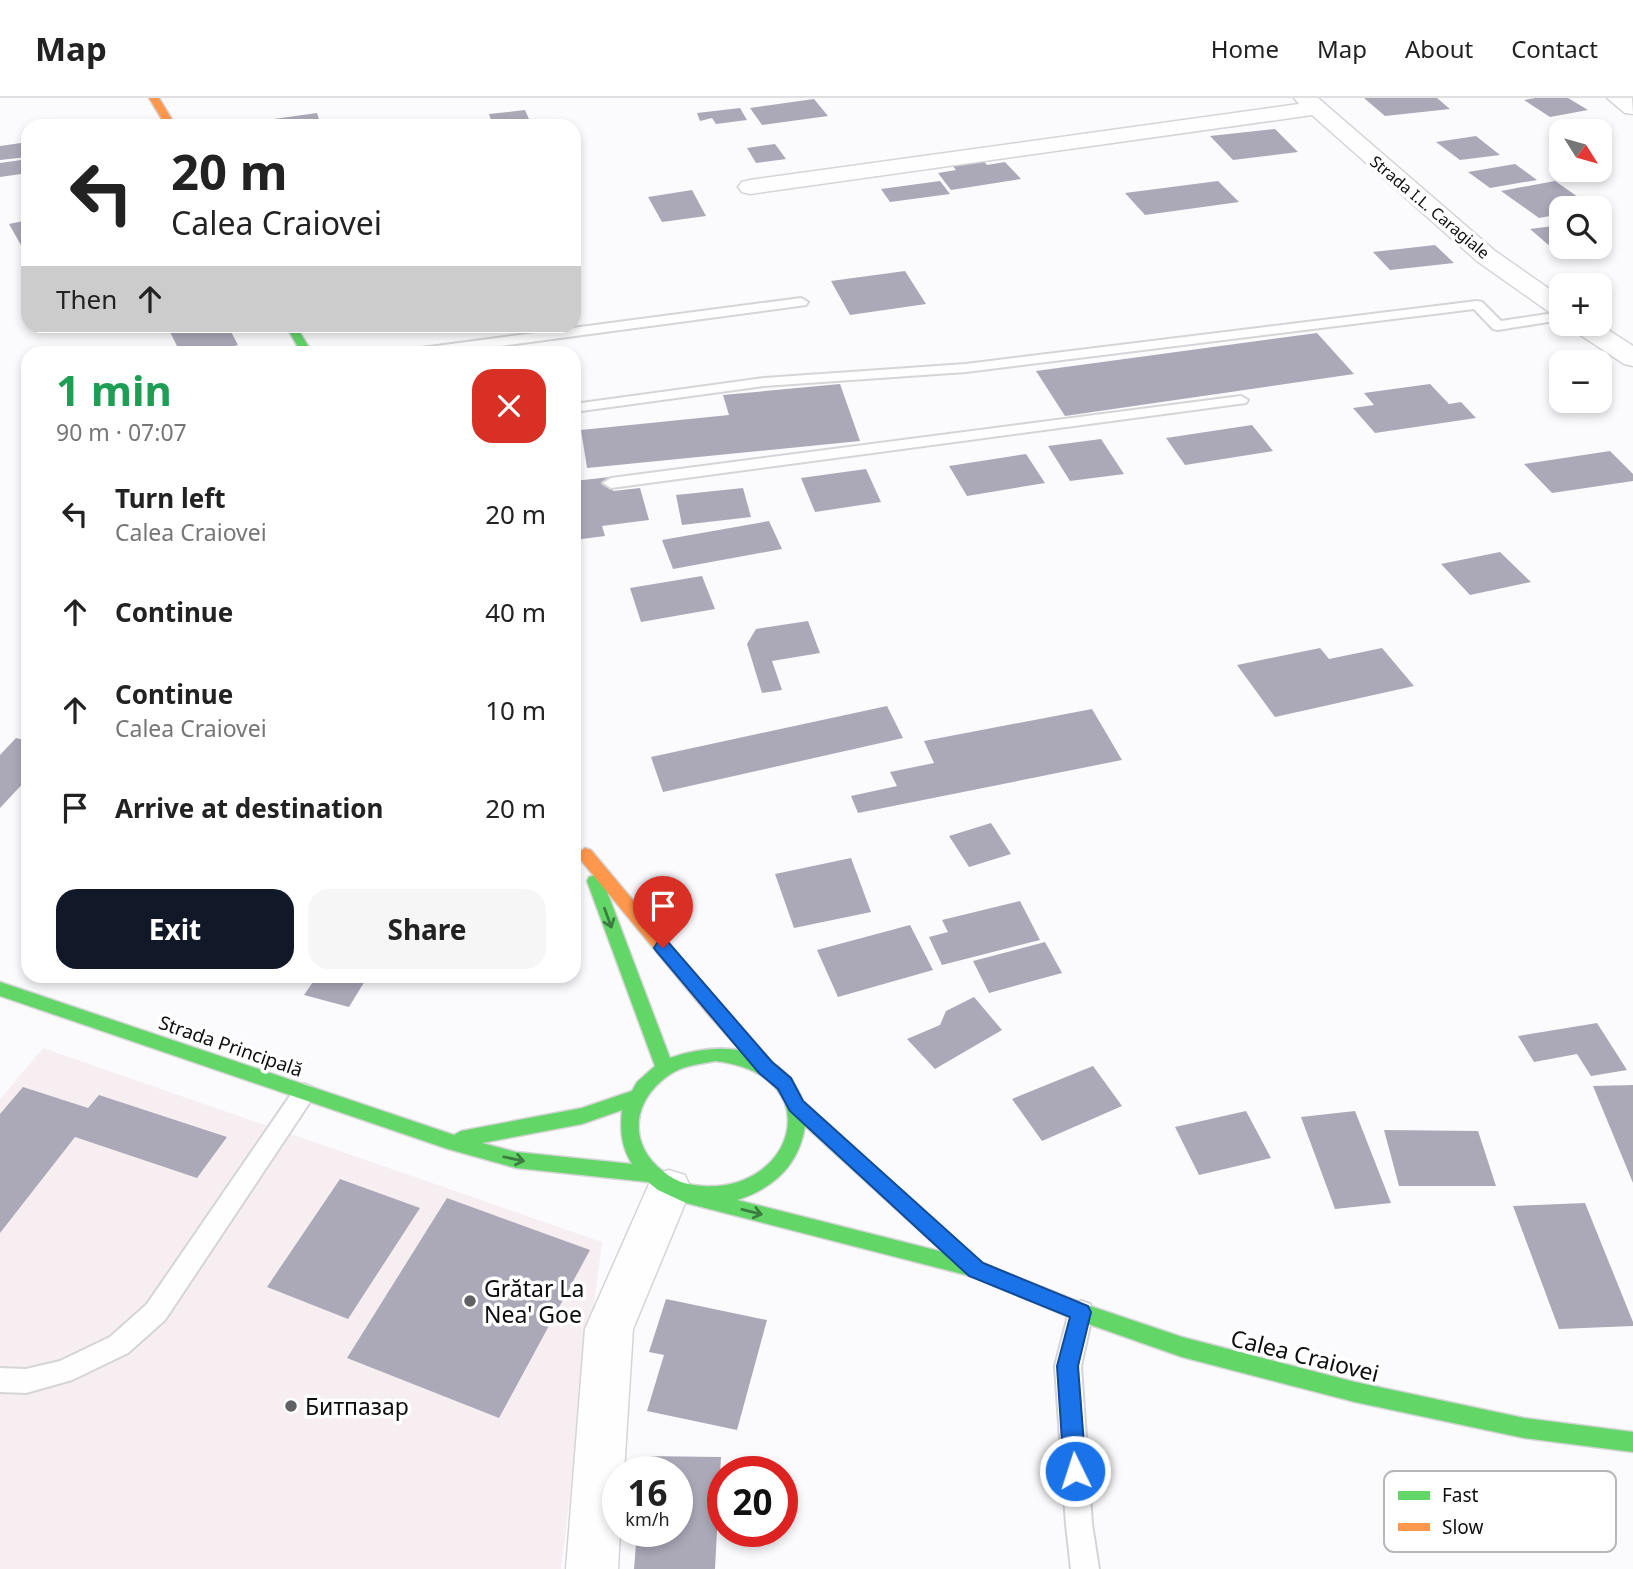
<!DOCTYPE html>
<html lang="en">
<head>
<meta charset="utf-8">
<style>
  body { margin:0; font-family:"Noto Sans",sans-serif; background:#f6f6f6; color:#222; height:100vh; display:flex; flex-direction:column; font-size:26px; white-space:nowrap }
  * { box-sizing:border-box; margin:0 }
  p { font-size:23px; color:#767676 }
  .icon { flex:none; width:38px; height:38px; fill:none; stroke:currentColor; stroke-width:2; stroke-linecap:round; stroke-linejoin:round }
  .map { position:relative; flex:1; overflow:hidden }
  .side { position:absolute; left:21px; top:248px; width:560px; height:637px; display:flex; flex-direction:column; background:#fff; border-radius:21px; box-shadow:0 4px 10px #0003 }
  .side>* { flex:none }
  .hud { position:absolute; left:21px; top:21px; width:560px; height:214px; border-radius:21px; box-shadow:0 4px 10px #0003; background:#fff; color:#222; overflow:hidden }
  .needle { width:46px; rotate:127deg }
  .buttons { position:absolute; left:1549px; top:21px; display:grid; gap:14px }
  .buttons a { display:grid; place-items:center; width:63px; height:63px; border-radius:14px; background:#fff; box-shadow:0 4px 10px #0003; font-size:35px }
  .speed { position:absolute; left:602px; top:1358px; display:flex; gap:14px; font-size:35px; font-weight:700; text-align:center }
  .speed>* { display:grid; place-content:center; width:91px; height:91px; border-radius:50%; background:#fff; box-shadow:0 4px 10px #0003; line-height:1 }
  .speed small { font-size:18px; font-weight:400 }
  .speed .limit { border:10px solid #d22; background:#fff; color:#111 }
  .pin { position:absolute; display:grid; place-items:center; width:60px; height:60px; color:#fff; margin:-72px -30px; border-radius:50% 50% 50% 0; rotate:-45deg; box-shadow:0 0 7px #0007 }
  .pin .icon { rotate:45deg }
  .me { position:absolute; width:77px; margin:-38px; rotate:356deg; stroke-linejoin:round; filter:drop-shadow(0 0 5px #0008) }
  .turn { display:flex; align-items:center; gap:24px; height:147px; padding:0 35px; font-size:32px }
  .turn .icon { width:91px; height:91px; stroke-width:2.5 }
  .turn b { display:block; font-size:49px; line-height:60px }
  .then { display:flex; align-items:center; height:66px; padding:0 35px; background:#0003; gap:14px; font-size:26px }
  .round { display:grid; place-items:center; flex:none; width:74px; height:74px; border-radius:21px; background:#f6f6f6 }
  .headline { display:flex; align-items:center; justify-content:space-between; height:119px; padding:0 35px }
  h1 { font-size:42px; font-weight:700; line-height:52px; color:#1e9e55 }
  .action { display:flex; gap:14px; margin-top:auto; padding:14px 35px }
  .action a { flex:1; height:80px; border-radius:21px; background:#111827; color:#fff; font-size:28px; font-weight:700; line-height:80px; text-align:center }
  .action a+a { background:#f6f6f6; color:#222 }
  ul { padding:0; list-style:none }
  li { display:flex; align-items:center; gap:21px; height:98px; padding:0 35px }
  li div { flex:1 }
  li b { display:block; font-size:26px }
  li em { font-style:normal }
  header { display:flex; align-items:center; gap:42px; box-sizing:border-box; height:98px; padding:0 35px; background:#fff; border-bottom:2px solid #e0e0e0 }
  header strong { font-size:33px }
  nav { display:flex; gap:38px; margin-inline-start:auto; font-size:24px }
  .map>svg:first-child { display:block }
</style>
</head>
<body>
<header>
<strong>Map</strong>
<nav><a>Home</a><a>Map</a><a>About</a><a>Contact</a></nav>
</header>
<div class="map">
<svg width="1633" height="1471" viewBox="0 0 1633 1471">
  <rect width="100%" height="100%" fill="#fbfbfd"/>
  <polygon fill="#f7eef1" points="43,950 602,1144 561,1471 0,1471 0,1001"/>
  <g fill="#aba9b8">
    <polygon points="1364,0 1437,0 1450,11 1385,18"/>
    <polygon points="1535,0 1568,0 1588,12 1550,19 1524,2"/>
    <polygon points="814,1 828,18 762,27 750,10"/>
    <polygon points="740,10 747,22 716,26 712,20 700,23 697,15"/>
    <polygon points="525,12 532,28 493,28 489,16"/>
    <polygon points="317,15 321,28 253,28 252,24"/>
    <polygon points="1275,31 1298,54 1233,62 1210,38"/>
    <polygon points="1476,38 1500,57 1460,62 1436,44"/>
    <polygon points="28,44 28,59 0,62 0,48"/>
    <polygon points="775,46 786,61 756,65 747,50"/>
    <polygon points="980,59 987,67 1005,64 1021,81 951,92 938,75 956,72 949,64"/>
    <polygon points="28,61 28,75 0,79 0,65"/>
    <polygon points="1515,66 1537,82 1490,90 1468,74"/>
    <polygon points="940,83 950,96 890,104 881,91"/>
    <polygon points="1218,83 1239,104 1145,117 1125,95"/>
    <polygon points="1555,83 1594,110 1561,110 1561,116 1539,120 1501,93"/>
    <polygon points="692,92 706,118 662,124 648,99"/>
    <polygon points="28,122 28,148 22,149 9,126"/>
    <polygon points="1561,127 1561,148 1552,150 1530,131"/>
    <polygon points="1435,147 1454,165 1390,172 1373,154"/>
    <polygon points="905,173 926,206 850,217 831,183"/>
    <polygon points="167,228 228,228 238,247 203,256 181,256"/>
    <polygon points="1317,235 1354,276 1065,318 1036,273"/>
    <polygon points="840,286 860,343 587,370 581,332 729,317 723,297"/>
    <polygon points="1430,286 1449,306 1461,304 1476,320 1375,335 1353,310 1374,307 1364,295"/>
    <polygon points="1252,327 1273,353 1185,367 1166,340"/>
    <polygon points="1101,341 1124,376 1070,383 1048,348"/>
    <polygon points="1610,353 1633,376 1633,383 1552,395 1524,366"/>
    <polygon points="1026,356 1045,385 967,398 949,368"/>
    <polygon points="866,371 881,404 815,414 801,380"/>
    <polygon points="610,379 613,393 640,390 649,422 602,428 605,438 574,442 574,383"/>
    <polygon points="743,390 751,419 682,427 676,397"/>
    <polygon points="769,423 782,451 673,471 662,442"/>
    <polygon points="1500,454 1531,484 1470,497 1441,466"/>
    <polygon points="702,478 715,511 641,524 630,490"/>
    <polygon points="808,523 820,555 772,563 782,592 762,595 747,546 756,531"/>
    <polygon points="1320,550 1329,561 1382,550 1414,588 1275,619 1237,567"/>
    <polygon points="887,608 903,640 663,694 651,659"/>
    <polygon points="1092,611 1122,662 858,715 851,698 897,688 890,674 934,665 924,643"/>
    <polygon points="16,640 28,643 28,680 0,710 0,657"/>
    <polygon points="991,725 1011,756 969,769 949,738"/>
    <polygon points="851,760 871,814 794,830 775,776"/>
    <polygon points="1020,803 1040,842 942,867 929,839 948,834 942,822"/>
    <polygon points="910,827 933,872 838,899 817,852"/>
    <polygon points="1045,844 1062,875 989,895 973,863"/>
    <polygon points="317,878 368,878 349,909 304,897"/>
    <polygon points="974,899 1002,932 935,971 907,941 940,927 946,913"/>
    <polygon points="1597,925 1627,972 1591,978 1577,956 1534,964 1518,938"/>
    <polygon points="1093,968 1122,1008 1042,1043 1012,1001"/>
    <polygon points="1633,987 1633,1085 1593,988"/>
    <polygon points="23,989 88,1010 99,997 227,1039 197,1080 75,1039 0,1135 0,1016"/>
    <polygon points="1246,1013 1271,1060 1199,1077 1175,1029"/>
    <polygon points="1355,1013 1391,1105 1335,1111 1301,1019"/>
    <polygon points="1384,1032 1478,1033 1496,1088 1399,1088"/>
    <polygon points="340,1081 420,1110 348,1221 267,1189"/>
    <polygon points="447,1100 590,1152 499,1320 347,1260"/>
    <polygon points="1585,1105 1633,1224 1633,1228 1559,1231 1513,1108"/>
    <polygon points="666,1201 767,1222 737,1332 647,1313 664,1257 649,1254"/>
    <polygon points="644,1358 721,1359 715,1471 634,1471 637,1433 677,1433 677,1374 643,1374"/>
  </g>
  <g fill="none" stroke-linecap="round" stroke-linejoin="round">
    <g stroke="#d5d4d7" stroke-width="4">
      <g id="lane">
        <polygon points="801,200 808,204 806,207 441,256 399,256 406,252"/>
        <polygon points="1477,203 1482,204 1501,223 1561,214 1561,222 1498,232 1493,231 1474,211 966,274 764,288 574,314 574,306 764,280 966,266"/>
        <polygon points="1241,298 1248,302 1246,305 611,390 603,385 611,380"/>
        <polygon points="304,986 312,989 315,995 312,1001 165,1222 128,1255 72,1282 26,1295 0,1294 0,1270 26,1271 60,1263 110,1239 147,1206 296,989"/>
        <polygon points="1081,1203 1090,1206 1093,1214 1081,1268 1092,1426 1099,1471 1071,1471 1066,1426 1055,1268 1069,1214 1072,1206"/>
      </g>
    </g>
    <g stroke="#d5d4d7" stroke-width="3">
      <g id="street">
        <polygon points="1294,0 1318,0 1495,153 1561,199 1561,219 1552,216 1477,163 1312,17 750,96 742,94 738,89 742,84 750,82 1299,6"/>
        <polygon points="1607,0 1632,0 1633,16 1625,15"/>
        <polygon points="1569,226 1599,226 1633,248 1633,268 1624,266 1573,232"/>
        <polygon points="669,1072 685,1077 691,1091 633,1231 624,1374 618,1374 618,1433 620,1433 618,1471 566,1471 585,1231 653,1077"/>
      </g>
    </g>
    <g stroke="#d5d4d7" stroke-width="3">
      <g id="fast">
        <polygon points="286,228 296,228 313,256 302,256"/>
        <path d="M595,777L601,779L603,783L670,960C721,942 779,947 803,1003L980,1164L1084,1206L1182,1239L1355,1284L1524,1320L1633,1334V1354L1524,1340L1355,1304L1182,1259L1074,1221L974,1179L686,1105L658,1092L648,1084L516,1070L448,1051L0,898V884L454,1037L461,1033L582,1010L632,993L637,984L655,968L587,783L589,779ZM715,963C830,976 796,1094 703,1088C688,1087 676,1084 664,1074C625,1045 633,998 674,974C686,967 701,966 715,963ZM622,1012C620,1032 621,1048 632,1066L516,1054L482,1045L582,1026ZM805,1028L943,1154L737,1102C774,1090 799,1067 805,1028Z"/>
      </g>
    </g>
    <g stroke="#d5d4d7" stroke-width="3">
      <g id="slow">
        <polygon points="149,0 159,0 176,28 166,28"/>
        <polygon points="585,750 591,752 719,905 772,964 775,969 772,974 766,976 760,974 707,915 579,760 577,756"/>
      </g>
    </g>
    <use href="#lane" fill="#fefeff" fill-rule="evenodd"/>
    <use href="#street" fill="#fefeff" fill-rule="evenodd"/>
    <use href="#fast" fill="#63d668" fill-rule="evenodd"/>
    <use href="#slow" fill="#ff974d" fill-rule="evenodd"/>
  </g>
  <defs><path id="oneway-shaft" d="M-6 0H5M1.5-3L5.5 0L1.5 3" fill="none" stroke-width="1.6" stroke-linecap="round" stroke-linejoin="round" transform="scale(1.75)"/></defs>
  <g stroke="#3d7c41">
    <use href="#oneway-shaft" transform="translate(608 820) rotate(70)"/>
    <use href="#oneway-shaft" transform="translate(514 1061) rotate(12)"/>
    <use href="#oneway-shaft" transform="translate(752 1114) rotate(14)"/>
  </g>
  <polygon fill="#1a73e8" stroke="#114b97" stroke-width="2" points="663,843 669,845 772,964 791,980 803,1003 983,1165 1088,1208 1091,1214 1078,1268 1086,1373 1083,1381 1075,1384 1068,1381 1064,1373 1057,1268 1070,1219 969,1178 790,1013 778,991 759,975 657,854 654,850 657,845"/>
  <g fill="#616164" stroke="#fff" stroke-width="2.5">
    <circle cx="470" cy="1203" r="7"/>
    <circle cx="291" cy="1308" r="7"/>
  </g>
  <g text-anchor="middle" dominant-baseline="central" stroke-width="7" stroke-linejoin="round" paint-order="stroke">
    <g font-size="16" fill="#0e0e11" stroke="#fff">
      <text transform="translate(1430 109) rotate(40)">Strada I.L. Caragiale</text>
    </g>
    <g font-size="19" fill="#0e0e11" stroke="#fff">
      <text transform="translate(231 948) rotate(19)">Strada Principală</text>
    </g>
    <g font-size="23" fill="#0e0e11" stroke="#fff" text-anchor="start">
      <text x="484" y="1190">Grătar La<tspan x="484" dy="26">Nea' Goe</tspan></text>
      <text x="305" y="1308">Битпазар</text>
    </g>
    <g font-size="23" fill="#0e0e11" stroke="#fff">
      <text transform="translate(1305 1257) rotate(14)">Calea Craiovei</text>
    </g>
  </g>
  <rect x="1384" y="1373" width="232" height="81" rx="10" fill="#fff" stroke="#b7b7b8" stroke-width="2"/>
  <rect x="1398" y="1393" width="32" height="9" fill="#63d668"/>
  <rect x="1398" y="1425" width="32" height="8" fill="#ff974d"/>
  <g font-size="19" fill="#0e0e11">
    <text x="1442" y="1404">Fast</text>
    <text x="1442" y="1436">Slow</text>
  </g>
</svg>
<div class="buttons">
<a><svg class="needle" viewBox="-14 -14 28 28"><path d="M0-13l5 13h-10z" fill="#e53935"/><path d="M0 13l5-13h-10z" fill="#767676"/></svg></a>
<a><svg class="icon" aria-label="search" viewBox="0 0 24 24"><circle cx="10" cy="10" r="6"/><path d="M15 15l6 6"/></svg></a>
<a>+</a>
<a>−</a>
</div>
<div class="speed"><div>16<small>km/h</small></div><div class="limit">20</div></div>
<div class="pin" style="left:663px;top:850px;background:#d93025"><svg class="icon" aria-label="arrive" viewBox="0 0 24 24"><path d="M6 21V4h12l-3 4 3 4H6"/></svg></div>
<svg class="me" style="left:1075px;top:1373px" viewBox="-20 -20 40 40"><circle r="17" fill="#1a73e8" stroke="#fff" stroke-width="3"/><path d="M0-11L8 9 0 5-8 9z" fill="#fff"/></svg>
<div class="hud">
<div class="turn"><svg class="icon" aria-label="left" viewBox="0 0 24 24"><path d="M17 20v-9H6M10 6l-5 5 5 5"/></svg><div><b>20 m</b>Calea Craiovei</div></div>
<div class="then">Then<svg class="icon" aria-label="ahead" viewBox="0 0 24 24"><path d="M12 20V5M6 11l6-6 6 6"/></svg></div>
</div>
<section class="side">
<div class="headline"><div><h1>1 min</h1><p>90 m · 07:07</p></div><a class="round" style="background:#d93025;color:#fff"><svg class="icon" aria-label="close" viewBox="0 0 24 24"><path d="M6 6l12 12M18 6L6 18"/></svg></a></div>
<ul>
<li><svg class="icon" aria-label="left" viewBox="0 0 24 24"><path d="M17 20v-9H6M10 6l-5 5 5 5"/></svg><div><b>Turn left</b><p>Calea Craiovei</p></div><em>20 m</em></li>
<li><svg class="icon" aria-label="ahead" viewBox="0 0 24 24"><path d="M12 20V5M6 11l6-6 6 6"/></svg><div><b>Continue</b></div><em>40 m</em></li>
<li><svg class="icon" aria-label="ahead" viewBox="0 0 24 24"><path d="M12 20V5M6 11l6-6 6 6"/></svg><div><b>Continue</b><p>Calea Craiovei</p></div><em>10 m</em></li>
<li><svg class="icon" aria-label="arrive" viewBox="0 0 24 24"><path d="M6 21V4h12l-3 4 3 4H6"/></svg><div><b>Arrive at destination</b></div><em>20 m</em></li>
</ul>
<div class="action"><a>Exit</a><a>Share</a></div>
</section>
</div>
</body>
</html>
